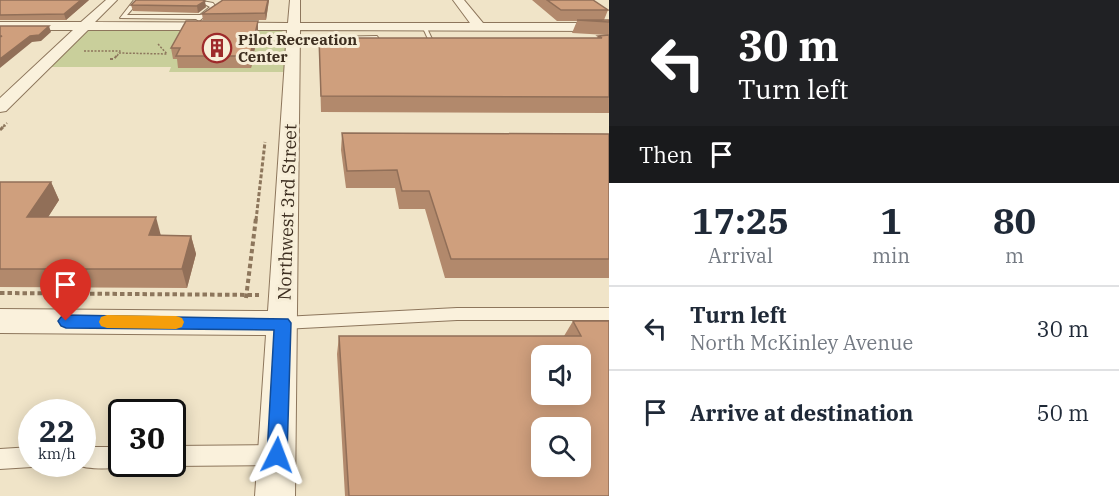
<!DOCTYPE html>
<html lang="en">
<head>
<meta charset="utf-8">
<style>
  body { margin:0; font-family:"IBM Plex Serif",serif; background:#f6f6f7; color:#1f2937; height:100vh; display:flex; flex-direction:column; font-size:22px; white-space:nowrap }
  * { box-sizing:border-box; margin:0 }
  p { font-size:20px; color:#747a83 }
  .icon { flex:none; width:33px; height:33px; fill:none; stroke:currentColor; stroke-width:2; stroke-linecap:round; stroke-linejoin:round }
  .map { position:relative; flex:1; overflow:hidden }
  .sheet { display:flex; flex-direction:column; background:#fff; width:510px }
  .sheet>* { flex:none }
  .guide { background:#202124; color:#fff; overflow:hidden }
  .fabs { position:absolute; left:531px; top:345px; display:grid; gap:12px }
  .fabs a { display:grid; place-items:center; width:60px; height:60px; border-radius:12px; background:#fff; box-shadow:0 3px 15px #0003; font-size:30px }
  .speed { position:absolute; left:18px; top:399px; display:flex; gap:12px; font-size:30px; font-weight:700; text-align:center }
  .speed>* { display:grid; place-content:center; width:78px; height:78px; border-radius:50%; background:#fff; box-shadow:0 3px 15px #0003; line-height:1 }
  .speed small { font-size:15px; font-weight:400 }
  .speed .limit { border:3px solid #111; border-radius:9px; background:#fff; color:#111 }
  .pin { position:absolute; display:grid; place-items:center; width:51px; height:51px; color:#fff; margin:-62px -26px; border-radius:50% 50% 50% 0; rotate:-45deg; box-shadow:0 0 6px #0007 }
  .pin .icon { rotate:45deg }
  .me { position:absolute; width:66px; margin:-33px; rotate:3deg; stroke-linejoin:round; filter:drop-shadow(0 0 4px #0008) }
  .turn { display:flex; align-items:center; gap:21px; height:126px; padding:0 30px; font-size:27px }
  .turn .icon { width:78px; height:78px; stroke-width:2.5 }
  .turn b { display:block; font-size:42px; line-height:51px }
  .then { display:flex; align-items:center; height:57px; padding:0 30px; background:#0003; gap:12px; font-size:22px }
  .eta { display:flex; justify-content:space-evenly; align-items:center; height:102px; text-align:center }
  .eta b { font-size:36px; font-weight:700; line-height:42px }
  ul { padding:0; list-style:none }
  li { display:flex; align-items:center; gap:18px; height:84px; padding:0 30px; border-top:2px solid #e0e1e3 }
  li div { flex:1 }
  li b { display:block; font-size:22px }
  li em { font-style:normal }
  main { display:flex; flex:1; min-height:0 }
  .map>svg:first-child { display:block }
</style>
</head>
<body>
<main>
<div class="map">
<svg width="609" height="496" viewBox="0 0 609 496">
  <rect width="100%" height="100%" fill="#f0e4c8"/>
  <polygon fill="#c9cf9b" points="90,29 280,30 286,34 284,72 169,72 171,67 50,67"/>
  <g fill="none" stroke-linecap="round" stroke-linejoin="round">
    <g stroke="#8d765c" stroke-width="2">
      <g id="service">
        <polygon points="134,0 140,0 127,15 200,15 210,7 197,0 213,3 216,7 199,21 196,19 120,18"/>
        <polygon points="422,26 426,26 432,39 428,39"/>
        <polygon points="377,36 379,39 330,41 340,44 340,48 324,46 323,39 326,37"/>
        <polygon points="457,308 609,308 609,320 457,320 283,329 277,327 275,323 277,319 283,317"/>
        <polygon points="275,445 282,448 285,455 282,462 275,465 172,466 166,464 172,464 172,446"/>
        <polygon points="32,447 32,464 39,464 32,467 0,469 0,449"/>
        <path d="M82,447H122V464H129C117,470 87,470 75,464H82Z"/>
      </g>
    </g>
    <g stroke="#8d765c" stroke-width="2">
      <polygon id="minor" points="106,0 117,0 95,22 288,23 290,0 300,0 300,23 470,23 453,0 464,0 483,23 609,23 609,31 300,30 295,496 255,496 266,335 0,333 0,309 268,311 287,30 88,30 6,111 0,112 0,98 73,30 0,30 0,22 81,22"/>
    </g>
    <g stroke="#8d765c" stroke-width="1.5" stroke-dasharray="2 1.5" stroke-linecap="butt">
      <polyline points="84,51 120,51 119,53"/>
      <polyline points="117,56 119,53 167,54 158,44"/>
    </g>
    <g stroke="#8d765c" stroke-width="2" stroke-dasharray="3 2" stroke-linecap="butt">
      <polyline points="254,56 274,56"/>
      <polyline points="110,59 114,59 118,54"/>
      <polyline points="3,127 7,123"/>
    </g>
    <g stroke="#8d765c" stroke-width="3" stroke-dasharray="4 2" stroke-linecap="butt">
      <polyline points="0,130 5,125"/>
      <polyline points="256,220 265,142"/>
    </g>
    <g stroke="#8d765c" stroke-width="4" stroke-dasharray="4.5 3" stroke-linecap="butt">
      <polyline points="0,293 259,295"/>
      <polyline points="246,298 256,218"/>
    </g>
    <use href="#service" fill="#faf1dc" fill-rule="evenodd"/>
    <use href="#minor" fill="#faf1dc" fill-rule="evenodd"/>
  </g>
  <g fill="#b2896c">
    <polygon points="0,0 89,0 66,20 0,20"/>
    <polygon points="136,0 206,7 198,13 133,11 131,5"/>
    <polygon points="223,0 269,0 266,20 203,20 202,14"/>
    <polygon points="532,0 593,0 608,10 604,20 609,20 609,113 321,112 319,38 597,38 598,36 607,35 572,33 577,21 557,21"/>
    <polygon points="258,32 251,68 178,68 177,59 173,59 171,48"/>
    <polygon points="342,133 609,134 609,278 445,278 425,209 399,209 395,188 346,188 341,150"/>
    <polygon points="0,182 51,182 59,200 48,217 161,235 191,236 196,254 187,288 0,287"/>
    <polygon points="573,321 609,321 609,496 345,496 337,354 339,336 564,336"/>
  </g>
  <g fill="#916f58">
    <polygon points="81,0 89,0 66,20 64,14"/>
    <polygon points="268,0 269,0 266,20 265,13"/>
    <polygon points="205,1 206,7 198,13 197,6"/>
    <polygon points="258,21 258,32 251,68 250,56"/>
    <polygon points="49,26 51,32 41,41 32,42 0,68 0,59 30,36"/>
    <polygon points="51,182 59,200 36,236 27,217"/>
    <polygon points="156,217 161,236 149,235"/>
    <polygon points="191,236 196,254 187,288 182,269"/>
  </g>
  <g fill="#cf9f7d" stroke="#916f58" stroke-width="1.5" fill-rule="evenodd">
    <polygon points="0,0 81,0 64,14 0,15"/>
    <polygon points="136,0 203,0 205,1 197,6 131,5"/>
    <polygon points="223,0 268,0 265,13 202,14"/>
    <polygon points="547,0 593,0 608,10 561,10"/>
    <polygon points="577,20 609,20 609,22"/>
    <polygon points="186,21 258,21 250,56 176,56 180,48 171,48"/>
    <polygon points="0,26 49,26 39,35 30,36 0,59 0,37 2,36 0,36"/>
    <polygon points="609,35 609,97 321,96 319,38 602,38 598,36"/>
    <polygon points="342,133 609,134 609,259 451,259 429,191 402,191 397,170 347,171"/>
    <polygon points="0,182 51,182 27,217 156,217 149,235 191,236 182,269 0,269"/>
    <path d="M573,321H609V496H349L339,336H581ZM542,356H580V394H542ZM542,428H580V466H542Z"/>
  </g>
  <polygon fill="#1a73e8" stroke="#114b97" stroke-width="1.5" points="66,315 288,319 291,323 287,455 284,462 277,465 270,462 267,455 274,330 66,328 61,326 58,321 61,317"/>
  <polygon fill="#f59e0b" points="107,315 176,316 182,318 184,322 182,327 176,329 107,328 101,326 99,322 101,317"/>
  <defs>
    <g id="building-ring" transform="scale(1.5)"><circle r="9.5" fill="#f7eed8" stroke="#9e2a2b" stroke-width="1.5"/><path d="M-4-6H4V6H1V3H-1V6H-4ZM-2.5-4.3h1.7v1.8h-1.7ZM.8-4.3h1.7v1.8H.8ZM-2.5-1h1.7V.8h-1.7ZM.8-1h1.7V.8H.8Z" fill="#9e2a2b"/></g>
  </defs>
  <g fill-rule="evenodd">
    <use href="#building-ring" x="217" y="48"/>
  </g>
  <g text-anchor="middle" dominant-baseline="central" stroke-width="6" stroke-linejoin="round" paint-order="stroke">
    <g font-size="15" font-weight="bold" fill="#3d2e20" stroke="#f7eed8" text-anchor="start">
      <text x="238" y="39">Pilot Recreation<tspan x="238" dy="17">Center</tspan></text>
    </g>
    <g font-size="18" fill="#3d2e20" stroke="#f7eed8">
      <text transform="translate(287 212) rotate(-88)">Northwest 3rd Street</text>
    </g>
  </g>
</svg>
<div class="fabs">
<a><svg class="icon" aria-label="sound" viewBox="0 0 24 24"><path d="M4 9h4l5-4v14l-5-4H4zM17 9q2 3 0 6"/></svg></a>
<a><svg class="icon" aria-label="search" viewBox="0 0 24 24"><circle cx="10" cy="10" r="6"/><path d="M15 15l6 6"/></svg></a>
</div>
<div class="speed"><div>22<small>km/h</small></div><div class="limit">30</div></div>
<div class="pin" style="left:66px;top:321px;background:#d93025"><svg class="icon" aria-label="arrive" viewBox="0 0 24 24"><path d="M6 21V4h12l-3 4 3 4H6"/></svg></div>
<svg class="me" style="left:277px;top:455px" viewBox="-20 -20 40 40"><path d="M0-17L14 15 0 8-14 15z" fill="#1a73e8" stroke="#fff" stroke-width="4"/></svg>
</div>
<section class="sheet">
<div class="guide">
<div class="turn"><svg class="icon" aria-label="left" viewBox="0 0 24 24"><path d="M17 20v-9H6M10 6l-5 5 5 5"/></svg><div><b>30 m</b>Turn left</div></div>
<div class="then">Then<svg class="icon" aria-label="arrive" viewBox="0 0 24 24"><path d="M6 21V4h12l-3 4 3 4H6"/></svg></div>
</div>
<div class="eta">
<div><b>17:25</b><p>Arrival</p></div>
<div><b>1</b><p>min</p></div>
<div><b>80</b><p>m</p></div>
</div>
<ul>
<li><svg class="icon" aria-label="left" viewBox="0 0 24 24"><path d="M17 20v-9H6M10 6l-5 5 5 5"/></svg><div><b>Turn left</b><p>North McKinley Avenue</p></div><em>30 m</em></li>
<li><svg class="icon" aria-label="arrive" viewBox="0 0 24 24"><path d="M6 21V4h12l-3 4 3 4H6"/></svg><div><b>Arrive at destination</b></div><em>50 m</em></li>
</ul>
</section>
</main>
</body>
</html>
